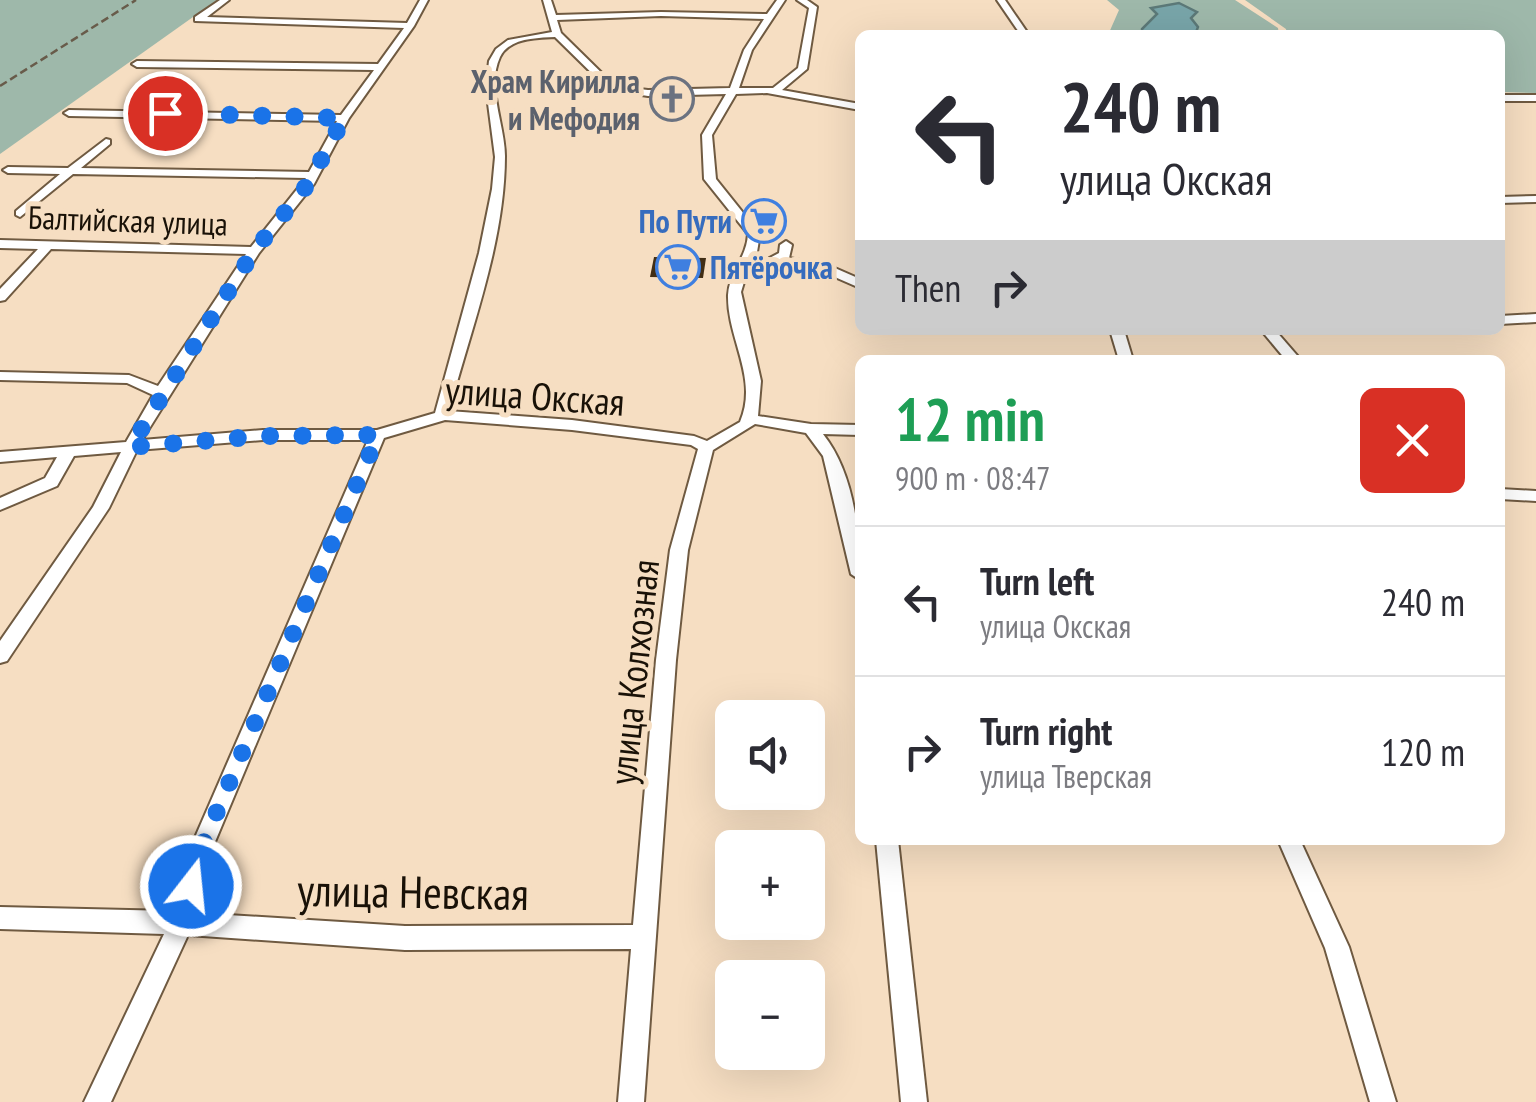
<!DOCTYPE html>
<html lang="en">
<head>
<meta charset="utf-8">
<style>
  body { margin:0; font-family:"PT Sans Narrow",sans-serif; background:#f7f7f7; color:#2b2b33; height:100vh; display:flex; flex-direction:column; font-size:38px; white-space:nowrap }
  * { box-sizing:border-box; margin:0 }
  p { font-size:32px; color:#7c7c81 }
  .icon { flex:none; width:55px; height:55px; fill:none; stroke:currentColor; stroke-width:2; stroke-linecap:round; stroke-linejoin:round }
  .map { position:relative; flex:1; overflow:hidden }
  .side { position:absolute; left:855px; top:355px; width:650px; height:490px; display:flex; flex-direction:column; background:#fff; border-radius:15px; box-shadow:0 10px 40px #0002 }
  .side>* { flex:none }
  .guide { position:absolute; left:855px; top:30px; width:650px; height:305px; border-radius:15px; box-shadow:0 10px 40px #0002; background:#fff; color:#2b2b33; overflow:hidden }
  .tools { position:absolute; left:715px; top:700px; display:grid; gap:20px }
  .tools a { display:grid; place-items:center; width:110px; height:110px; border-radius:15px; background:#fff; box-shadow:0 10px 40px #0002; font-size:50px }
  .pin { position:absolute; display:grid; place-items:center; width:85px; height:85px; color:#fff; margin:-42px; border:5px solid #fff; border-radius:50%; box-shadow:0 2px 10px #0007 }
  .me { position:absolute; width:110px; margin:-55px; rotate:16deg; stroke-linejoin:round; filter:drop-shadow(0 0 8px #0008) }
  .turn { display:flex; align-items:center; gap:35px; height:210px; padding:0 40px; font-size:45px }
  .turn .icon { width:130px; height:130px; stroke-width:2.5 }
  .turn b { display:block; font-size:70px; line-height:85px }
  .then { display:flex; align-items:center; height:95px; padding:0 40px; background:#0003; gap:20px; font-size:38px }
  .round { display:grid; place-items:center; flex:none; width:105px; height:105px; border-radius:15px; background:#f7f7f7 }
  .head { display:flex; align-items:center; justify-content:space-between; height:170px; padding:0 40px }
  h1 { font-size:60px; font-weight:800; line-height:75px; color:#1e9e55 }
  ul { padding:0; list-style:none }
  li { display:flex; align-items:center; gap:30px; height:150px; padding:0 40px; border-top:2px solid #e1e1e2 }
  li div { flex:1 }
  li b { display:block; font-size:38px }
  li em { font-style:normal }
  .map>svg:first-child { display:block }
</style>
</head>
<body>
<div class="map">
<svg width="1536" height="1102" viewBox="0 0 1536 1102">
  <rect width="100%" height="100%" fill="#f6dec2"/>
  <g fill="#9eb8aa">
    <polygon points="0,0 217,0 0,154"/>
    <polygon points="1107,0 1235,0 1278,28 1279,35 1108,35 1119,10"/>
    <polygon points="1245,0 1536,0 1536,93 1500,92 1500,35 1287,35 1286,29"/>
  </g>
  <polygon fill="#78a5a9" stroke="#5c7978" stroke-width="2.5" points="1179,3 1197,12 1191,18 1198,27 1195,35 1142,35 1142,29 1157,14 1151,8"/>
  <polygon fill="#412e16" points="654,257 706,258 703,278 650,277"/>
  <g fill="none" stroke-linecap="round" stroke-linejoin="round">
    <g stroke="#6f5a41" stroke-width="4">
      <g id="minor">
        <path d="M220,0H229L207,17L407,23L420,0H428L414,26L349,118L314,184L259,253L142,440L263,430H377L435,413L479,253L492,189L495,157L486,88L489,61L496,49L508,40L552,32L543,0H551L556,15L661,12L767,14L777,0H785L752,50L739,88H773L798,68L809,8L797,0H807L817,7L807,69L782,90L860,104V110L767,93L736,94L712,135L716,179L760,234L757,252L749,269L779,253L780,245L786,241L792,245L789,258L828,265L860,279V288L821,271L778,264L744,282L741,292L761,381L758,416L811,424L860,425V435L823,434C854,473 860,532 860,580L851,574L823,456L806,433L755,424L713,450L688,550L676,660L644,1102H618L631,949L405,950L188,935L111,1102H84L164,934L0,929V907L172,911L190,849L368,440H263L137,450L109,508L7,661L0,663V641L93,507L121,452L74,456L57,486L0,510V498L45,478L57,457L0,462V452L126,442L153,395L127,383L0,380V372L129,375L158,386L246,254L51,249L5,300L0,301V289L38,249L0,248V240L251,247L306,178L73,174L20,217L16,215V211L60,174L8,173L3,170L8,167L68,168L106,139L110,140V144L81,168L309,172L337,121L69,116L64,113L69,110L341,115L374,70L137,67L132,64L137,61L378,64L404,28L195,21V17ZM661,16L764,19L744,50L730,88L648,90L615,86L561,33L557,20ZM555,37L609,90L648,96L726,94L702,135L704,179L748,234C747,257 729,273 728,295C727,339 759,378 740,422L707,441L694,436L572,420L449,411C471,328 505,242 505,156C505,125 486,87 500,57C509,38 536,38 555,37ZM445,420L572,430L691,445L698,449L670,550L656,660L633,925L405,926L196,913L212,849L384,438Z"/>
        <polygon points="997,0 1005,0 1029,35 1021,35"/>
        <rect x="1500" y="95" width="36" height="6"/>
        <polygon points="1536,196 1536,202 1500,203 1500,197"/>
        <polygon points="1536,314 1536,322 1500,324 1500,316"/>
        <polygon points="1110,330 1124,330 1133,360 1119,360"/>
        <polygon points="1261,330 1275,330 1301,360 1286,360"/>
        <polygon points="1500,489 1536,491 1536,501 1500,499"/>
        <polygon points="876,840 898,840 927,1102 901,1102"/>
        <polygon points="1278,840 1300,840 1349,947 1396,1102 1370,1102 1325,948"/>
      </g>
    </g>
    <use href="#minor" fill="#fff" fill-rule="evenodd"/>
    <polyline stroke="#685b4a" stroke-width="2.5" stroke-dasharray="8 4" stroke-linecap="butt" points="0,86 136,0"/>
  </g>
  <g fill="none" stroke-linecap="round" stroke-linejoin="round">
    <polyline stroke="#1a73e8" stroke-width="18" stroke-dasharray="0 32.4" points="165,113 344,118 308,184 254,251 130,447 263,436 378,435 201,849 191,886"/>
  </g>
  <defs>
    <g id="church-ring" transform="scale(2.25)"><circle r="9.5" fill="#f6dec2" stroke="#6b7280" stroke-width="1.5"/><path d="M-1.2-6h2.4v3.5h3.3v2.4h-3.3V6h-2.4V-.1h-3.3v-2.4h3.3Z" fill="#6b7280"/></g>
    <g id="supermarket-ring" transform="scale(2.25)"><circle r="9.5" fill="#f6dec2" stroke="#3f7fe0" stroke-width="1.5"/><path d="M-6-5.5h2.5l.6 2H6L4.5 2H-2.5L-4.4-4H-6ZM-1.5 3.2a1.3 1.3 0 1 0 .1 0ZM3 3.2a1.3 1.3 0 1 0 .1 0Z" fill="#3f7fe0"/></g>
  </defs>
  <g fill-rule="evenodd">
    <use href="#church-ring" x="672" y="99"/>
    <use href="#supermarket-ring" x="764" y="221"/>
    <use href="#supermarket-ring" x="678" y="267"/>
  </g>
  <g text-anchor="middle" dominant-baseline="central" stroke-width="10" stroke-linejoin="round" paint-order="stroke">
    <g font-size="32" font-weight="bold" fill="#5b616d" stroke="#f6dec2" text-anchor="end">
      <text x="640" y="81">Храм Кирилла<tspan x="640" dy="37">и Мефодия</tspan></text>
    </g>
    <g font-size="32" fill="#191107" stroke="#f6dec2">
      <text transform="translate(128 220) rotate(2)">Балтийская улица</text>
    </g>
    <g font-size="32" font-weight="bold" fill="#366cbe" stroke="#f6dec2" text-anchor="end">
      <text x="732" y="221">По Пути</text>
      <text x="710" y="267" text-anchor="start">Пятёрочка</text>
    </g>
    <g font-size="38" fill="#191107" stroke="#f6dec2">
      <text transform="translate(535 395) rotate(4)">улица Окская</text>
      <text transform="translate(633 672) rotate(-84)">улица Колхозная</text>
    </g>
    <g font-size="45" fill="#191107" stroke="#f6dec2">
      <text transform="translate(413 891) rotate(1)">улица Невская</text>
    </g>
  </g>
</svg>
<div class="tools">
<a><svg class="icon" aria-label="sound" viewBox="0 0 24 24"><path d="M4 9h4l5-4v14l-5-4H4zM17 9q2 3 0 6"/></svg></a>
<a>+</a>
<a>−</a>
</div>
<div class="pin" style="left:165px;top:113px;background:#d93025"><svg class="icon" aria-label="arrive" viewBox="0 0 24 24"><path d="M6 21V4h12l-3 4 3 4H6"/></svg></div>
<svg class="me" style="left:191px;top:886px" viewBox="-20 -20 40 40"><circle r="17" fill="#1a73e8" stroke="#fff" stroke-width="3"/><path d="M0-11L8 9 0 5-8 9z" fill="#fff"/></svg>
<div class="guide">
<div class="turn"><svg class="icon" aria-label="left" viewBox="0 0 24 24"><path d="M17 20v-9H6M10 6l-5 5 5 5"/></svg><div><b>240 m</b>улица Окская</div></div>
<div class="then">Then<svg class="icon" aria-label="right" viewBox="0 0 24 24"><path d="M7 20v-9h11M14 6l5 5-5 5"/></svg></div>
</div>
<section class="side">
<div class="head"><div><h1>12 min</h1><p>900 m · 08:47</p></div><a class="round" style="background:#d93025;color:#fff"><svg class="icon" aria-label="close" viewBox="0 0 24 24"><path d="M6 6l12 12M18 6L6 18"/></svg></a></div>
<ul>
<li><svg class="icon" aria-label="left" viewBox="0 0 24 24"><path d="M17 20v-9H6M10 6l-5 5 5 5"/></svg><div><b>Turn left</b><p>улица Окская</p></div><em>240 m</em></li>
<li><svg class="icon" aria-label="right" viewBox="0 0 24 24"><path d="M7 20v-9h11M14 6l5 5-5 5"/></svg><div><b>Turn right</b><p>улица Тверская</p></div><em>120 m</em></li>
</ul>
</section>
</div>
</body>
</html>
